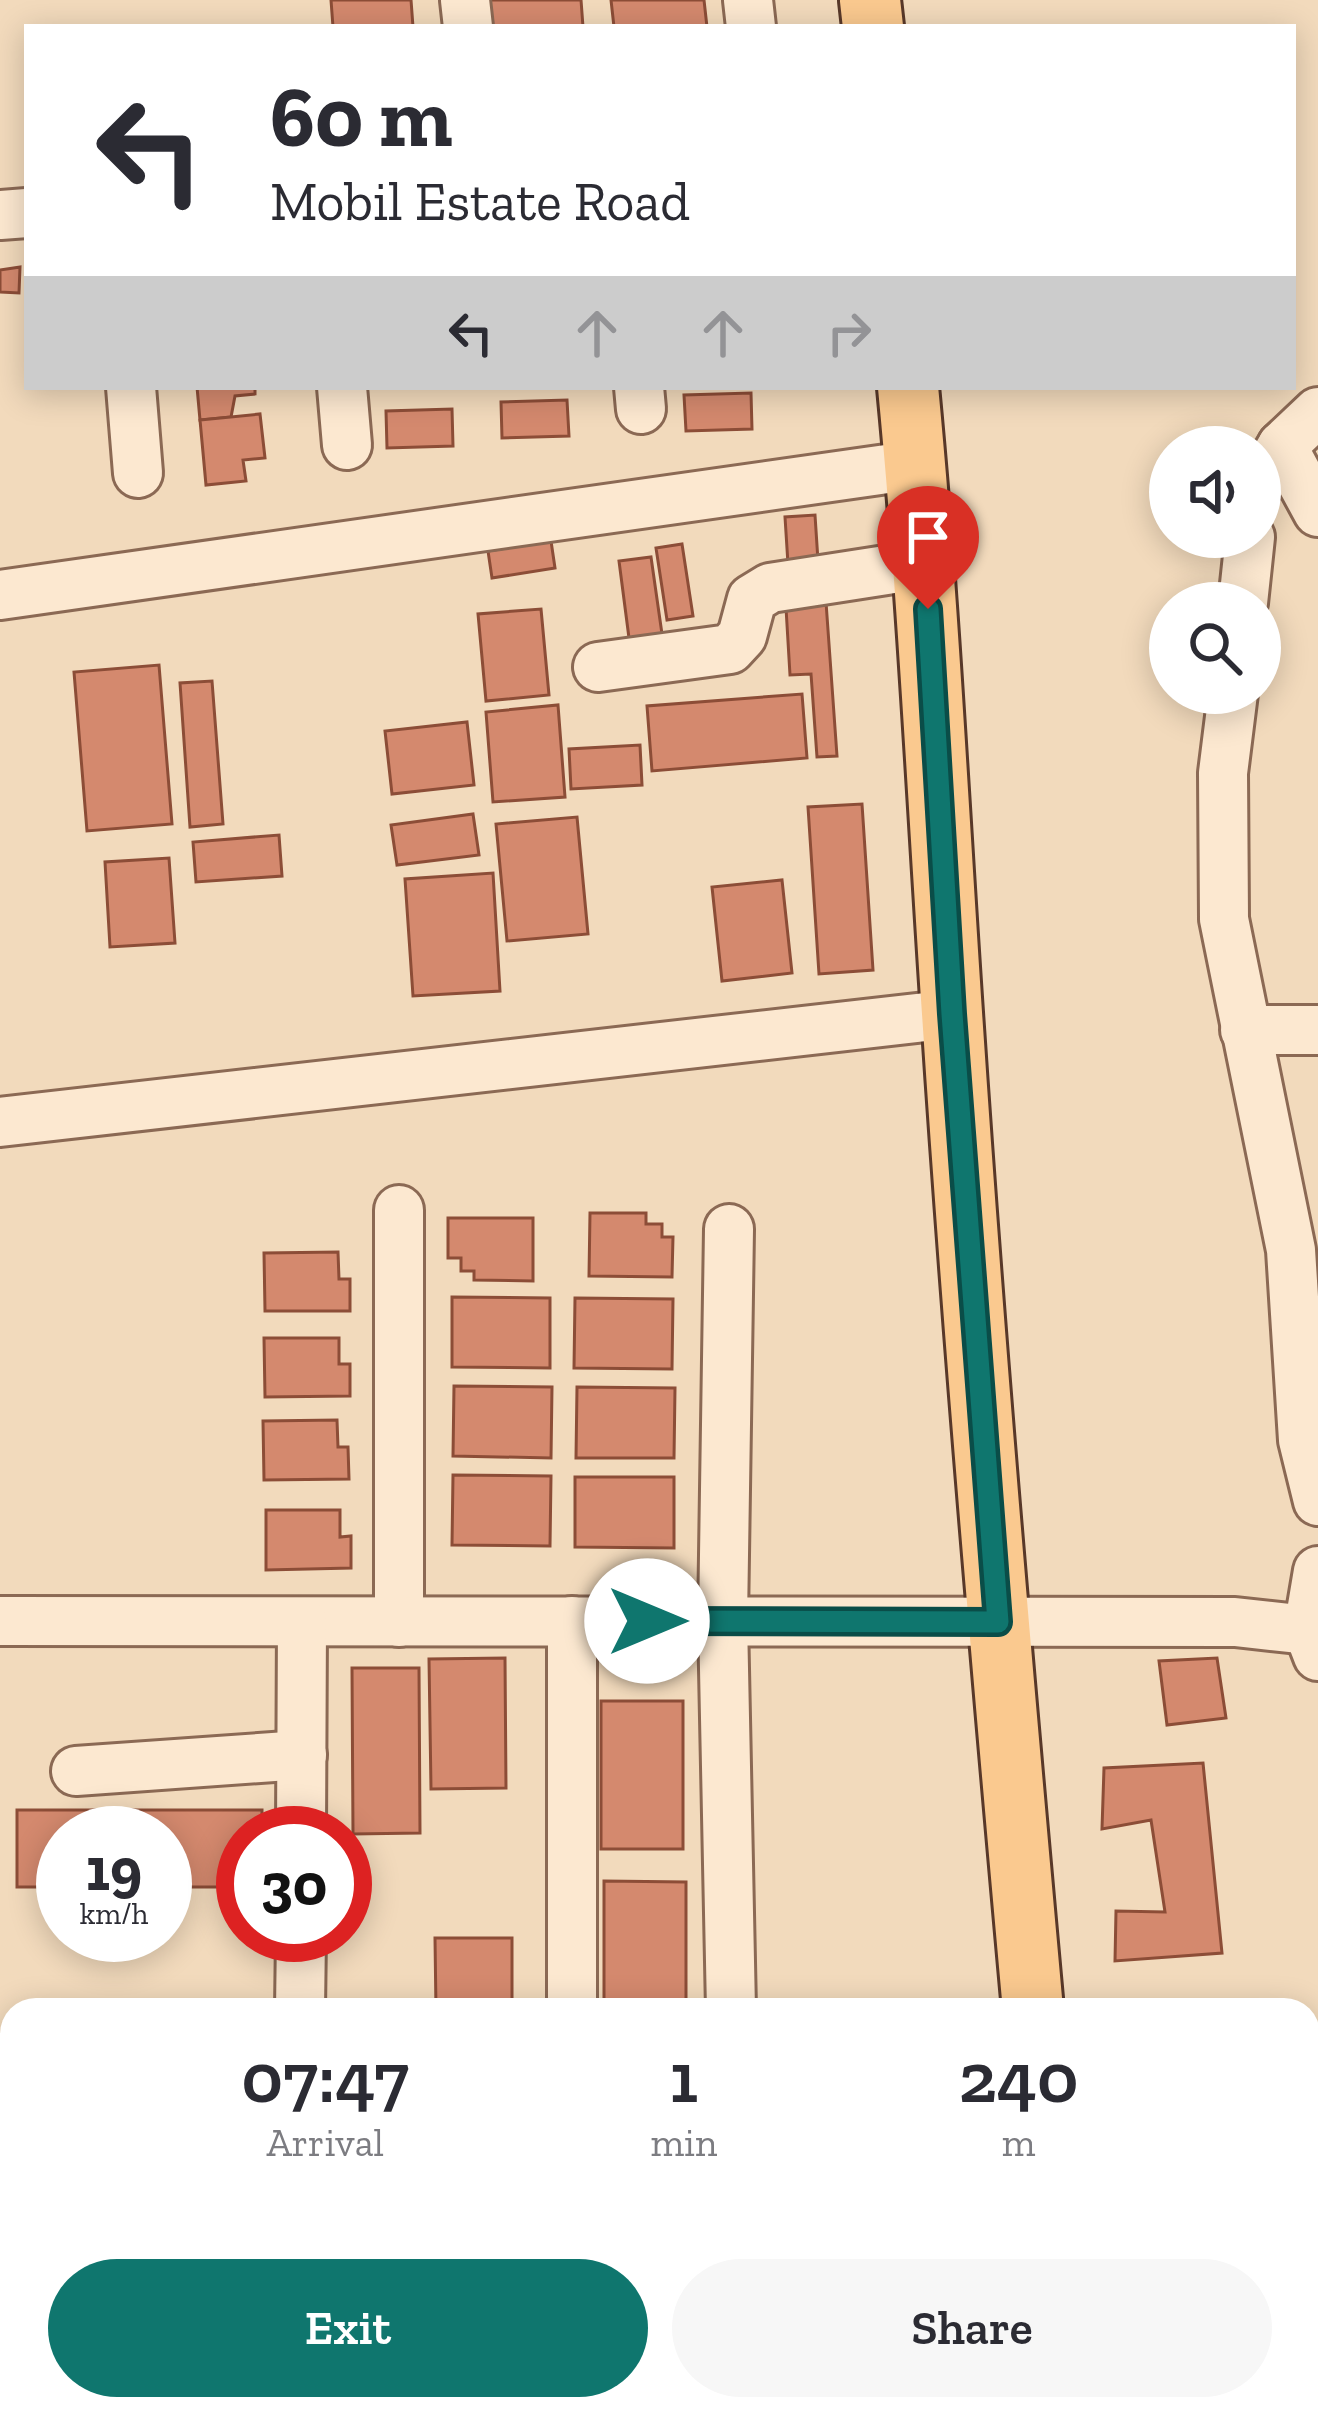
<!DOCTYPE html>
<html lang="en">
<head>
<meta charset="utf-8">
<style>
  body { margin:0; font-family:"Zilla Slab",serif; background:#f7f7f7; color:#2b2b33; height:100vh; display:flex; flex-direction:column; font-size:45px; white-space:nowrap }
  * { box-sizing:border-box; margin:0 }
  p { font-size:39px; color:#7c7c81 }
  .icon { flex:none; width:66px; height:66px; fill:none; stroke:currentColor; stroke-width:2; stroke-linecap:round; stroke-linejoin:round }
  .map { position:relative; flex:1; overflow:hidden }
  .side { position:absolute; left:0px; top:1998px; width:1320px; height:423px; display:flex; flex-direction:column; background:#fff; border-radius:36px 36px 0 0; box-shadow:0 6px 30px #0003 }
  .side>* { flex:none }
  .guide { position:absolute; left:24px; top:24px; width:1272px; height:366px; border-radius:0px; box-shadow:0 6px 30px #0003; background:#fff; color:#2b2b33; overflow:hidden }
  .fabs { position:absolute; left:1149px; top:426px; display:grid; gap:24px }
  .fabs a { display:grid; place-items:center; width:132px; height:132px; border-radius:50%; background:#fff; box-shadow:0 6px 30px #0003; font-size:60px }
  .speed { position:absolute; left:36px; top:1806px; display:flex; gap:24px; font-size:60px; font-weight:700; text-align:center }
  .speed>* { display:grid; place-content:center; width:156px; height:156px; border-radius:50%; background:#fff; box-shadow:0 6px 30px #0003; line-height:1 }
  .speed small { font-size:30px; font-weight:400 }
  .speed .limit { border:18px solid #d22; background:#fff; color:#111 }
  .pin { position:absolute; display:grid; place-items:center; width:102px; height:102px; color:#fff; margin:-123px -51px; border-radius:50% 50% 50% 0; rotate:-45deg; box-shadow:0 0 12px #0007 }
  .pin .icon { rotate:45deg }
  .me { position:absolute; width:132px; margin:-66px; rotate:90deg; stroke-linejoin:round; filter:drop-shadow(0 0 9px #0008) }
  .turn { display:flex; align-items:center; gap:42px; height:252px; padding:0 48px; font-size:54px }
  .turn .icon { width:156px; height:156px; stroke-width:2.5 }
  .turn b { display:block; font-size:84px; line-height:102px }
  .lanes { display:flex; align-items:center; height:114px; padding:0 48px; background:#0003; justify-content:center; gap:60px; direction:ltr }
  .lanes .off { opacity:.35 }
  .eta { display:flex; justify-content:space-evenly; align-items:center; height:204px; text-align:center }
  .eta b { font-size:72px; font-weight:600; line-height:84px }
  .primary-button { display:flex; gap:24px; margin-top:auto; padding:24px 48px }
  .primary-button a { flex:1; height:138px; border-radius:72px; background:#0f766e; color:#fff; font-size:48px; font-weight:600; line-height:138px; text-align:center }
  .primary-button a+a { background:#f7f7f7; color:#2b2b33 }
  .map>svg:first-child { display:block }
</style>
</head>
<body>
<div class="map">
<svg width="1318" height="2419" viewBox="0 0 1318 2419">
  <rect width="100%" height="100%" fill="#f2dabc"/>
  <g fill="#d4896e" stroke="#8c4d37" stroke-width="3">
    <polygon points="331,0 411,0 413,27 333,27"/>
    <polygon points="490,0 581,0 583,27 492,27"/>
    <polygon points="611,0 704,0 707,27 614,27"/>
    <polygon points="20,267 19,293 0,292 0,270"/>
    <polygon points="197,387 255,387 255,394 235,396 231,417 200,420"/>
    <polygon points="751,393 752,429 686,431 684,395"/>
    <polygon points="567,400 569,436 502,438 501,402"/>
    <polygon points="452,409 453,446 387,448 386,411"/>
    <polygon points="260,414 265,458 243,460 246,481 206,485 200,420"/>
    <polygon points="815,515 818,561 788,564 785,517"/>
    <polygon points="551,541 555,568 492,578 488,551"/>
    <polygon points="682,544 693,616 667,620 656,548"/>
    <polygon points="651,557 662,634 629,638 619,561"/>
    <polygon points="825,588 837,756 817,757 811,674 790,675 785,591"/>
    <polygon points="541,609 549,695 486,701 478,614"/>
    <polygon points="159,665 172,824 87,831 74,672"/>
    <polygon points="212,681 223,824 190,827 180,683"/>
    <polygon points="802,694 807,758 652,771 647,706"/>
    <polygon points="558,705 565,797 493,802 486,712"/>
    <polygon points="467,722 474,785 392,794 385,731"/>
    <polygon points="640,745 642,785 571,789 569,749"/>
    <polygon points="862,804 873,970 819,974 808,807"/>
    <polygon points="473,814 479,855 397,865 391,825"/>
    <polygon points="577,817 588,934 507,941 496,824"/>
    <polygon points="279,835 282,876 196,882 193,842"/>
    <polygon points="169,858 175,943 110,947 105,862"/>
    <polygon points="493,873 500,991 413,996 405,879"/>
    <polygon points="782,880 792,973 722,981 712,887"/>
    <polygon points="590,1213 646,1213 646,1224 662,1224 662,1237 673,1237 672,1277 589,1276"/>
    <polygon points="448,1218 533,1218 533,1281 474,1280 474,1271 461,1271 461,1258 448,1258"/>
    <polygon points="338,1252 339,1279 350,1279 350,1311 265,1311 264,1253"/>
    <polygon points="452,1297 550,1298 550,1368 452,1367"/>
    <polygon points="575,1298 673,1299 672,1369 574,1368"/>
    <polygon points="264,1338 339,1338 339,1364 350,1364 350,1396 265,1397"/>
    <polygon points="454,1386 552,1387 551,1458 453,1456"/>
    <polygon points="577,1387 675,1388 674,1458 576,1458"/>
    <polygon points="337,1420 338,1447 348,1447 349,1479 264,1480 263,1421"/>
    <polygon points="453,1475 551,1476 550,1546 452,1545"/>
    <polygon points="575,1477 674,1477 674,1548 575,1547"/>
    <polygon points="266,1510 340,1510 340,1537 351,1536 351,1568 266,1570"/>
    <polygon points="505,1658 506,1788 431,1789 429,1659"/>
    <polygon points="1217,1658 1226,1718 1167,1725 1159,1661"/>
    <polygon points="352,1668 419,1668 420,1833 353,1834"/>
    <rect x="601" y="1701" width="82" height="148"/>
    <polygon points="1203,1763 1222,1953 1115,1961 1116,1911 1165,1912 1151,1820 1102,1829 1104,1768"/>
    <polygon points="17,1810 262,1810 262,1833 243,1833 243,1887 165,1887 165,1833 63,1833 63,1887 17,1887"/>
    <polygon points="604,1881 686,1882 686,2010 604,2010"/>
    <polygon points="435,1938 512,1938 512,2010 436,2010"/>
    <polygon points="1171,2409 1247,2409 1247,2419 1172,2419"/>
  </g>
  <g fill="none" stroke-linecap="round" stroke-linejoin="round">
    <g stroke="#8b6954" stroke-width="54">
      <g id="minor">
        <polyline points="465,0 468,27"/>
        <polyline points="748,0 751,27"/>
        <polyline points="0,215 27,213"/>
        <polyline points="131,387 138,473"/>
        <polyline points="342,387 347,445"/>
        <polyline points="639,387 641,409"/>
        <polyline points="1282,446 1318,512"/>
        <polyline points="1260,483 1282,446 1318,412"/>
        <polyline points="0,595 915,465"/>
        <polyline points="1243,603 1250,537"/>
        <polyline points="598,667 730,649 742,636 752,599 770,588 925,564"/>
        <polyline points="1233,693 1223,773 1224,919 1291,1250 1303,1440 1318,1501"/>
        <polyline points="1245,1030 1318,1030"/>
        <polyline points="0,1122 952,1014"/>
        <polyline points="399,1210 399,1622"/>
        <polyline points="729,1229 723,1620 731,2010"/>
        <polyline points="0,1621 1235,1622 1308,1630 1318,1656"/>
        <polyline points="572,1621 572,2010"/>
        <polyline points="1308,1630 1318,1571"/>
        <polyline points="76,1771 302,1755"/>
        <polyline points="301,1833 302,1622"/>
        <polyline points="300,2010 301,1935"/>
      </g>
    </g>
    <g stroke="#583829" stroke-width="66">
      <g id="major">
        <polyline points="870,0 873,27"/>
        <path d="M908,387C928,595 938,804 952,1013C974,1346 1003,1678 1033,2010"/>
        <polyline points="1069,2409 1070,2419"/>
      </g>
    </g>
    <use href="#minor" stroke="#fce8d0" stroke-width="48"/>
    <use href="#major" stroke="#fac98f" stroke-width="60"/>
  </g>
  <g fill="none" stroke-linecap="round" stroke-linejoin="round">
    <g stroke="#0a4d48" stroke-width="30">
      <polyline id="route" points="647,1621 998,1622 952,1014 928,609"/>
    </g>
    <use href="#route" stroke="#0f766e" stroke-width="21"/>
  </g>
</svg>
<div class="fabs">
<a><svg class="icon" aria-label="sound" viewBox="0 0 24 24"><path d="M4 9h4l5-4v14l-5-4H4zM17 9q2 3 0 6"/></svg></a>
<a><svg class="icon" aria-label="search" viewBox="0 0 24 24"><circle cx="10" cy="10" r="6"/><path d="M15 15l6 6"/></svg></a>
</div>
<div class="speed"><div>19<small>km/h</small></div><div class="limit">30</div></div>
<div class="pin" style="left:928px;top:609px;background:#d93025"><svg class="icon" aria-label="arrive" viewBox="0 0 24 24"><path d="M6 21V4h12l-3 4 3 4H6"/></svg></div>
<svg class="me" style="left:647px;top:1621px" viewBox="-20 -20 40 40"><circle r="19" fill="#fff"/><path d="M0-13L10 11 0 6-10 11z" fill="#0f766e"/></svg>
<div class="guide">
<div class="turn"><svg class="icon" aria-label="left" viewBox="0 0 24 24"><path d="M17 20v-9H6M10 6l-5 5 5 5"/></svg><div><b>60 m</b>Mobil Estate Road</div></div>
<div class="lanes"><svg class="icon" aria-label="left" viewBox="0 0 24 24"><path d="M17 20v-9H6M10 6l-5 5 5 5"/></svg><svg class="icon off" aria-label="ahead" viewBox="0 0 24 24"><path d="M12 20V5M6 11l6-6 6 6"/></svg><svg class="icon off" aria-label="ahead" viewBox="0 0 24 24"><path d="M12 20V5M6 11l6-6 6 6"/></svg><svg class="icon off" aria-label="right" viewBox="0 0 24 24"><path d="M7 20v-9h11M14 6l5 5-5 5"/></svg></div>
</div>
<section class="side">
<div class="eta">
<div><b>07:47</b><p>Arrival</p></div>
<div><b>1</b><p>min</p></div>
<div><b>240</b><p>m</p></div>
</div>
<div class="primary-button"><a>Exit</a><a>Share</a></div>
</section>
</div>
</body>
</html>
